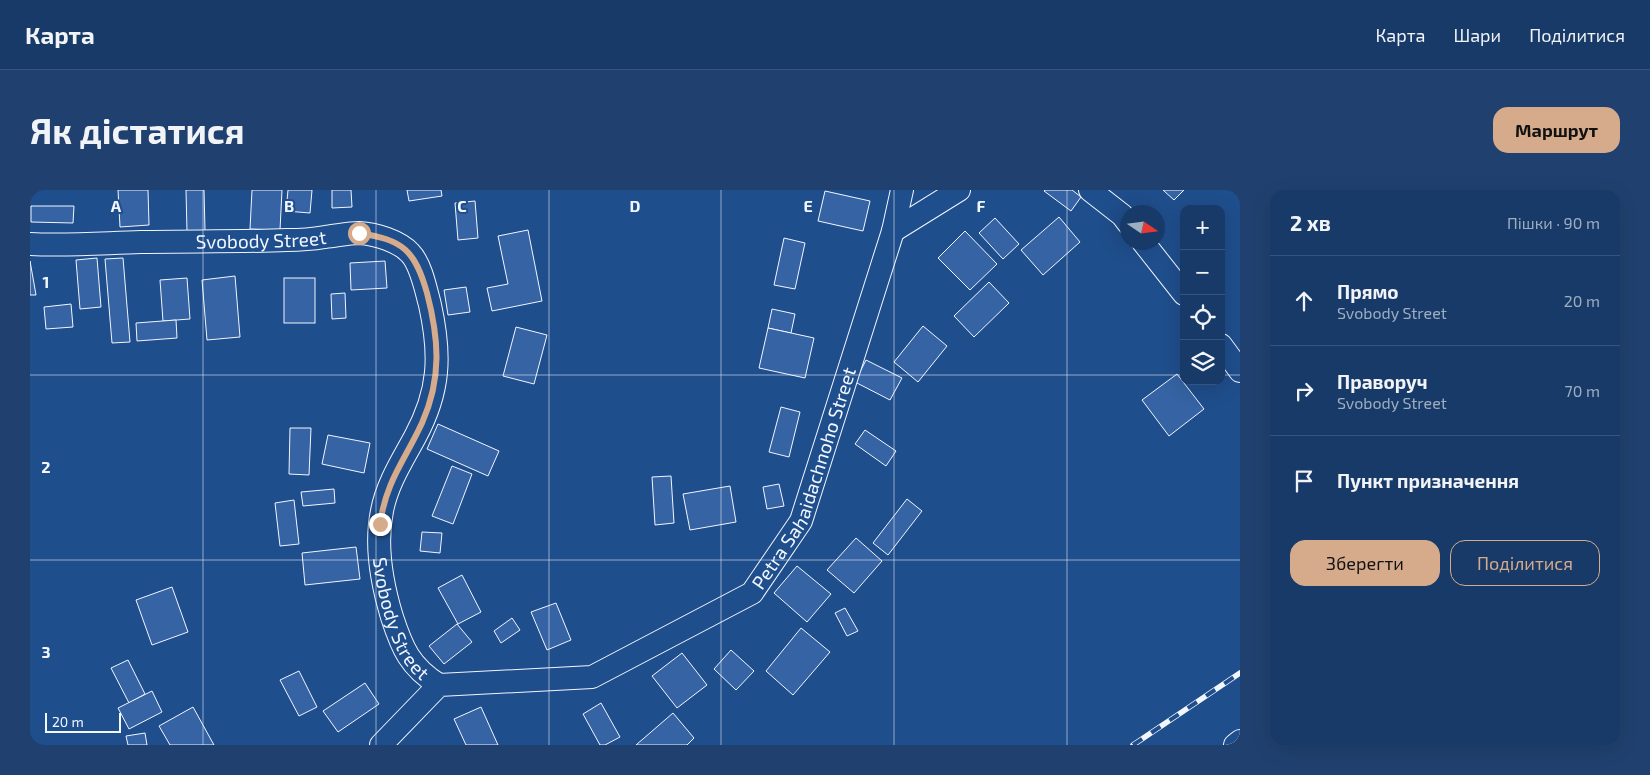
<!DOCTYPE html>
<html lang="uk">
<head>
<meta charset="utf-8">
<style>
	:root { --surface:#173a69; --page:#20416f; --text:#f1f3f6; --muted:#9eadc0; --line:#36547d; --accent:#d6ab8b }
	body { margin:0; font-family:"Exo 2",sans-serif; background:var(--page); color:var(--text) }
	.controls { position:absolute; right:15px; top:15px; display:grid; overflow:hidden; border-radius:10px; box-shadow:0 5px 20px #0002 }
	.controls button { width:45px; height:45px; display:grid; place-items:center; padding:0; border:0; border-bottom:1px solid var(--line); background:var(--surface); color:var(--text); font:25px sans-serif }
	.compass { position:absolute; left:1090px; top:15px; width:45px; height:45px; border-radius:50%; background:var(--surface); box-shadow:0 5px 20px #0002; rotate:103deg }
	.scale { position:absolute; left:15px; bottom:12px; width:76px; box-sizing:border-box; padding-left:5px; border:2px solid #f2f6ff; border-top:0; font-size:14px; line-height:18px; white-space:nowrap; color:#f2f6ff; -webkit-text-stroke:4px #1f4e8c; paint-order:stroke }
	.stop { position:absolute; width:15px; height:15px; margin:-11px; border:4px solid #d6ab8b; border-radius:50%; background:#fff }
	.stop.end { background:#d6ab8b; border-color:#fff; box-shadow:0 1px 5px #0008 }
	.list { margin:0; padding:0; list-style:none }
	h2 { display:flex; justify-content:space-between; align-items:center; height:65px; margin:0; padding:0 20px; font-size:21px }
	h2 small { font-size:16px; font-weight:400; color:var(--muted) }
	.list li { display:grid; grid-template-columns:32px 1fr auto; gap:15px; align-items:center; box-sizing:border-box; height:90px; padding:0 20px; border-top:1px solid var(--line) }
	.list b { display:block; font-size:19px; white-space:nowrap }
	.list p { margin:0; font-size:16px; white-space:nowrap; color:var(--muted) }
	.list em { font-size:16px; font-style:normal; color:var(--muted) }
	.actions { display:flex; gap:10px; padding:15px 20px }
	.actions a { flex:1; padding:11px 0; border:1px solid var(--accent); border-radius:15px; text-align:center; font-size:18px; color:var(--accent) }
	.actions .main { background:var(--accent); color:#111 }
	.icon { flex:none; width:28px; height:28px; fill:none; stroke:currentColor; stroke-width:2; stroke-linecap:round; stroke-linejoin:round }
	.map { position:relative; flex:none; width:1210px; height:555px; overflow:hidden; border-radius:15px }
	header { display:flex; align-items:center; gap:30px; box-sizing:border-box; height:70px; padding:0 25px; background:var(--surface); border-bottom:1px solid var(--line) }
	header strong { font-size:24px }
	nav { display:flex; gap:28px; margin-inline-start:auto; font-size:18px }
	.intro { display:flex; align-items:center; justify-content:space-between; box-sizing:border-box; height:120px; padding:0 30px }
	h1 { margin:0; font-size:35px }
	.button { padding:12px 22px; border-radius:15px; background:var(--accent); color:#111; font-size:18px; font-weight:700 }
	main { display:flex; gap:30px; padding:0 30px }
	aside { flex:1; background:var(--surface); border-radius:15px; box-shadow:0 5px 20px #0002 }
	.map>svg:first-child { display:block }
	.building { fill:#3563a3; stroke:#f2f6ff }
	.lines { fill:none; stroke-linecap:round; stroke-linejoin:round }
	.minor-casing { stroke:#f2f6ff; stroke-width:24 }
	.minor { stroke:#1f4e8c; stroke-width:22 }
	.rail-casing { stroke:#f2f6ff; stroke-width:5.5 }
	.rail { stroke:#1f4e8c; stroke-width:4; stroke-dasharray:11; stroke-linecap:butt }
	.route { stroke:#d6ab8b; stroke-width:6 }
	.grid { fill:none; stroke:#f2f6ff; stroke-width:1; stroke-opacity:0.55 }
	.labels { text-anchor:middle; stroke-width:4; stroke-linejoin:round; paint-order:stroke }
	.street-label { font-size:19px; fill:#f2f6ff; stroke:#1f4e8c }
	.grid-label { font-size:16px; text-anchor:middle; font-weight:bold; fill:#f2f6ff; stroke:#1f4e8c; stroke-width:4; stroke-linejoin:round; paint-order:stroke }
</style>
</head>
<body>
<header>
<strong>Карта</strong>
<nav><a>Карта</a><a>Шари</a><a>Поділитися</a></nav>
</header>
<div class="intro"><h1>Як дістатися</h1><a class="button">Маршрут</a></div>
<main>
<div class="map">
<svg width="1210" height="555" viewBox="0 0 1210 555">
	<rect width="100%" height="100%" fill="#1f4e8c"/>
	<g class="building">
		<path d="M88,0H118L119,35L90,37Z"/>
		<path d="M156,0H174L175,41L157,42Z"/>
		<path d="M222,0H252L250,40L220,39Z"/>
		<path d="M258,0H282L280,23L256,21Z"/>
		<path d="M302,0H321L322,17L302,18Z"/>
		<path d="M377,0H411L412,6L379,11Z"/>
		<path d="M1015,0H1042L1051,7L1041,21L1014,1Z"/>
		<path d="M1133,0H1154L1144,10Z"/>
		<path d="M795,1L840,11L833,41L788,31Z"/>
		<path d="M445,11L448,48L428,50L425,13Z"/>
		<path d="M1,16H44L43,33L1,32Z"/>
		<path d="M1029,27L1050,52L1013,85L991,60Z"/>
		<path d="M965,28L989,54L973,69L949,43Z"/>
		<path d="M498,40L512,111L462,121L457,98L478,94L468,46Z"/>
		<path d="M935,41L967,74L940,100L908,68Z"/>
		<path d="M754,48L775,53L765,99L744,95Z"/>
		<path d="M67,68L71,117L50,119L46,70Z"/>
		<path d="M93,68L100,152L82,153L75,69Z"/>
		<path d="M0,71L6,105H0Z"/>
		<path d="M355,71L357,98L321,100L320,73Z"/>
		<path d="M205,86L210,147L177,150L172,90Z"/>
		<path d="M157,88L160,129L133,131L130,90Z"/>
		<rect x="254" y="88" width="31" height="45"/>
		<path d="M959,92L979,113L944,147L924,126Z"/>
		<path d="M436,97L440,122L418,125L414,100Z"/>
		<path d="M315,103L316,128L302,129L301,104Z"/>
		<path d="M41,114L43,137L16,139L14,117Z"/>
		<path d="M742,119L765,124L761,143L738,138Z"/>
		<path d="M146,130L147,148L107,151L106,133Z"/>
		<path d="M893,136L917,156L888,192L864,172Z"/>
		<path d="M486,137L517,145L504,194L473,186Z"/>
		<path d="M738,138L784,148L775,188L729,178Z"/>
		<path d="M836,170L872,188L860,210L825,192Z"/>
		<path d="M1147,184L1174,219L1139,246L1112,210Z"/>
		<path d="M751,217L770,222L759,267L739,262Z"/>
		<path d="M408,234L469,261L458,286L397,259Z"/>
		<path d="M260,238H281L279,285L259,284Z"/>
		<path d="M835,240L866,261L856,276L825,254Z"/>
		<path d="M298,245L340,253L334,283L292,274Z"/>
		<path d="M422,276L442,284L423,334L402,326Z"/>
		<path d="M641,286L644,333L625,335L622,287Z"/>
		<path d="M749,294L754,316L737,319L733,297Z"/>
		<path d="M700,296L706,332L660,340L653,304Z"/>
		<path d="M304,299L305,313L273,316L271,302Z"/>
		<path d="M877,309L892,321L858,365L843,353Z"/>
		<path d="M264,310L269,354L250,356L245,313Z"/>
		<path d="M392,342L412,343L410,363L390,361Z"/>
		<path d="M826,348L852,371L824,403L797,380Z"/>
		<path d="M326,357L330,389L275,395L272,363Z"/>
		<path d="M767,376L801,404L777,432L744,403Z"/>
		<path d="M432,385L451,422L428,434L408,398Z"/>
		<path d="M142,397L158,442L122,455L106,410Z"/>
		<path d="M526,413L541,450L517,460L501,422Z"/>
		<path d="M815,418L828,441L817,446L805,423Z"/>
		<path d="M482,428L490,440L471,453L464,441Z"/>
		<path d="M427,434L442,452L414,474L399,456Z"/>
		<path d="M771,438L800,462L763,505L736,481Z"/>
		<path d="M701,460L724,481L706,500L684,479Z"/>
		<path d="M652,463L677,495L647,518L622,486Z"/>
		<path d="M98,470L115,504L99,513L81,478Z"/>
		<path d="M269,481L287,517L269,526L250,490Z"/>
		<path d="M335,493L349,514L308,542L293,521Z"/>
		<path d="M122,501L132,522L99,539L88,518Z"/>
		<path d="M571,513L590,547L575,555H570L553,524Z"/>
		<path d="M163,517L184,555H140L129,536Z"/>
		<path d="M451,517L468,555H436L424,529Z"/>
		<path d="M643,523L664,548L657,555H606Z"/>
		<path d="M115,543L117,555H98L96,546Z"/>
	</g>
	<g class="lines">
		<defs>
			<g id="minor">
				<path d="M1060,0L1092,25L1098,33"/>
				<path d="M863,41L929,0"/>
				<path d="M1113,52L1154,104"/>
				<path id="s1" d="M0,54C37,56 74,53 111,52C160,51 208,52 257,50C270,50 283,49 295,47C306,46 318,43 329,43C346,44 369,51 380,63C391,74 396,100 400,115C411,165 410,201 385,247C372,271 357,294 352,321C345,355 352,394 362,427C372,458 380,477 409,495"/>
				<path d="M1191,155L1210,181"/>
				<path id="s2" d="M351,555L409,495L562,487L722,403L771,331L863,41L872,0"/>
				<path d="M1205,555L1210,551"/>
			</g>
		</defs>
		<use href="#minor" class="minor-casing"/>
		<use href="#minor" class="minor"/>
		<defs>
			<path id="rail" d="M1103,555L1210,483"/>
		</defs>
		<use href="#rail" class="rail-casing"/>
		<use href="#rail" class="rail"/>
	</g>
	<g class="lines">
		<path class="route" d="M329,43C373,50 385,60 397,103C409,149 412,188 392,233C375,270 356,291 350,334"/>
	</g>
	<path class="grid" d="M173,0V555M346,0V555M519,0V555M691,0V555M864,0V555M1037,0V555M0,185H1154M1191,185H1210M0,370H1210"/>
	<g class="labels">
		<g class="street-label">
			<text dy="7" stroke="none"><textPath href="#s1" startOffset="231">Svobody Street</textPath></text>
			<text dy="7" stroke="none"><textPath href="#s2" startOffset="545">Petra Sahaidachnoho Street</textPath></text>
			<text dy="7" stroke="none"><textPath href="#s1" startOffset="771">Svobody Street</textPath></text>
		</g>
	</g>
	<g class="grid-label">
		<text x="86" y="22">A</text>
		<text x="259" y="22">B</text>
		<text x="432" y="22">C</text>
		<text x="605" y="22">D</text>
		<text x="778" y="22">E</text>
		<text x="951" y="22">F</text>
		<text x="16" y="98">1</text>
		<text x="16" y="283">2</text>
		<text x="16" y="468">3</text>
	</g>
</svg>
<div class="controls">
<button>+</button>
<button>−</button>
<button><svg class="icon" aria-label="locate" viewBox="0 0 24 24"><circle cx="12" cy="12" r="6"/><path d="M12 2v4M12 18v4M2 12h4M18 12h4"/></svg></button>
<button><svg class="icon" aria-label="layers" viewBox="0 0 24 24"><path d="M12 4l9 5-9 5-9-5zM3 14l9 5 9-5"/></svg></button>
</div>
<svg class="compass" viewBox="-18 -18 36 36"><path d="M0-13l5 13h-10z" fill="#e53935"/><path d="M0 13l5-13h-10z" fill="#9eadc0"/></svg>
<div class="scale">20 m</div>
<div class="stop" style="left:329px;top:43px"></div>
<div class="stop end" style="left:350px;top:334px"></div>
</div>
<aside>
<h2>2 хв<small>Пішки · 90 m</small></h2>
<ul class="list">
<li><svg class="icon" aria-label="ahead" viewBox="0 0 24 24"><path d="M12 20V5M6 11l6-6 6 6"/></svg><div><b>Прямо</b><p>Svobody Street</p></div><em>20 m</em></li>
<li><svg class="icon" aria-label="right" viewBox="0 0 24 24"><path d="M7 20v-9h11M14 6l5 5-5 5"/></svg><div><b>Праворуч</b><p>Svobody Street</p></div><em>70 m</em></li>
<li><svg class="icon" aria-label="arrive" viewBox="0 0 24 24"><path d="M6 21V4h12l-3 4 3 4H6"/></svg><div><b>Пункт призначення</b></div></li>
</ul>
<div class="actions"><a class="main">Зберегти</a><a>Поділитися</a></div>
</aside>
</main>
</body>
</html>
